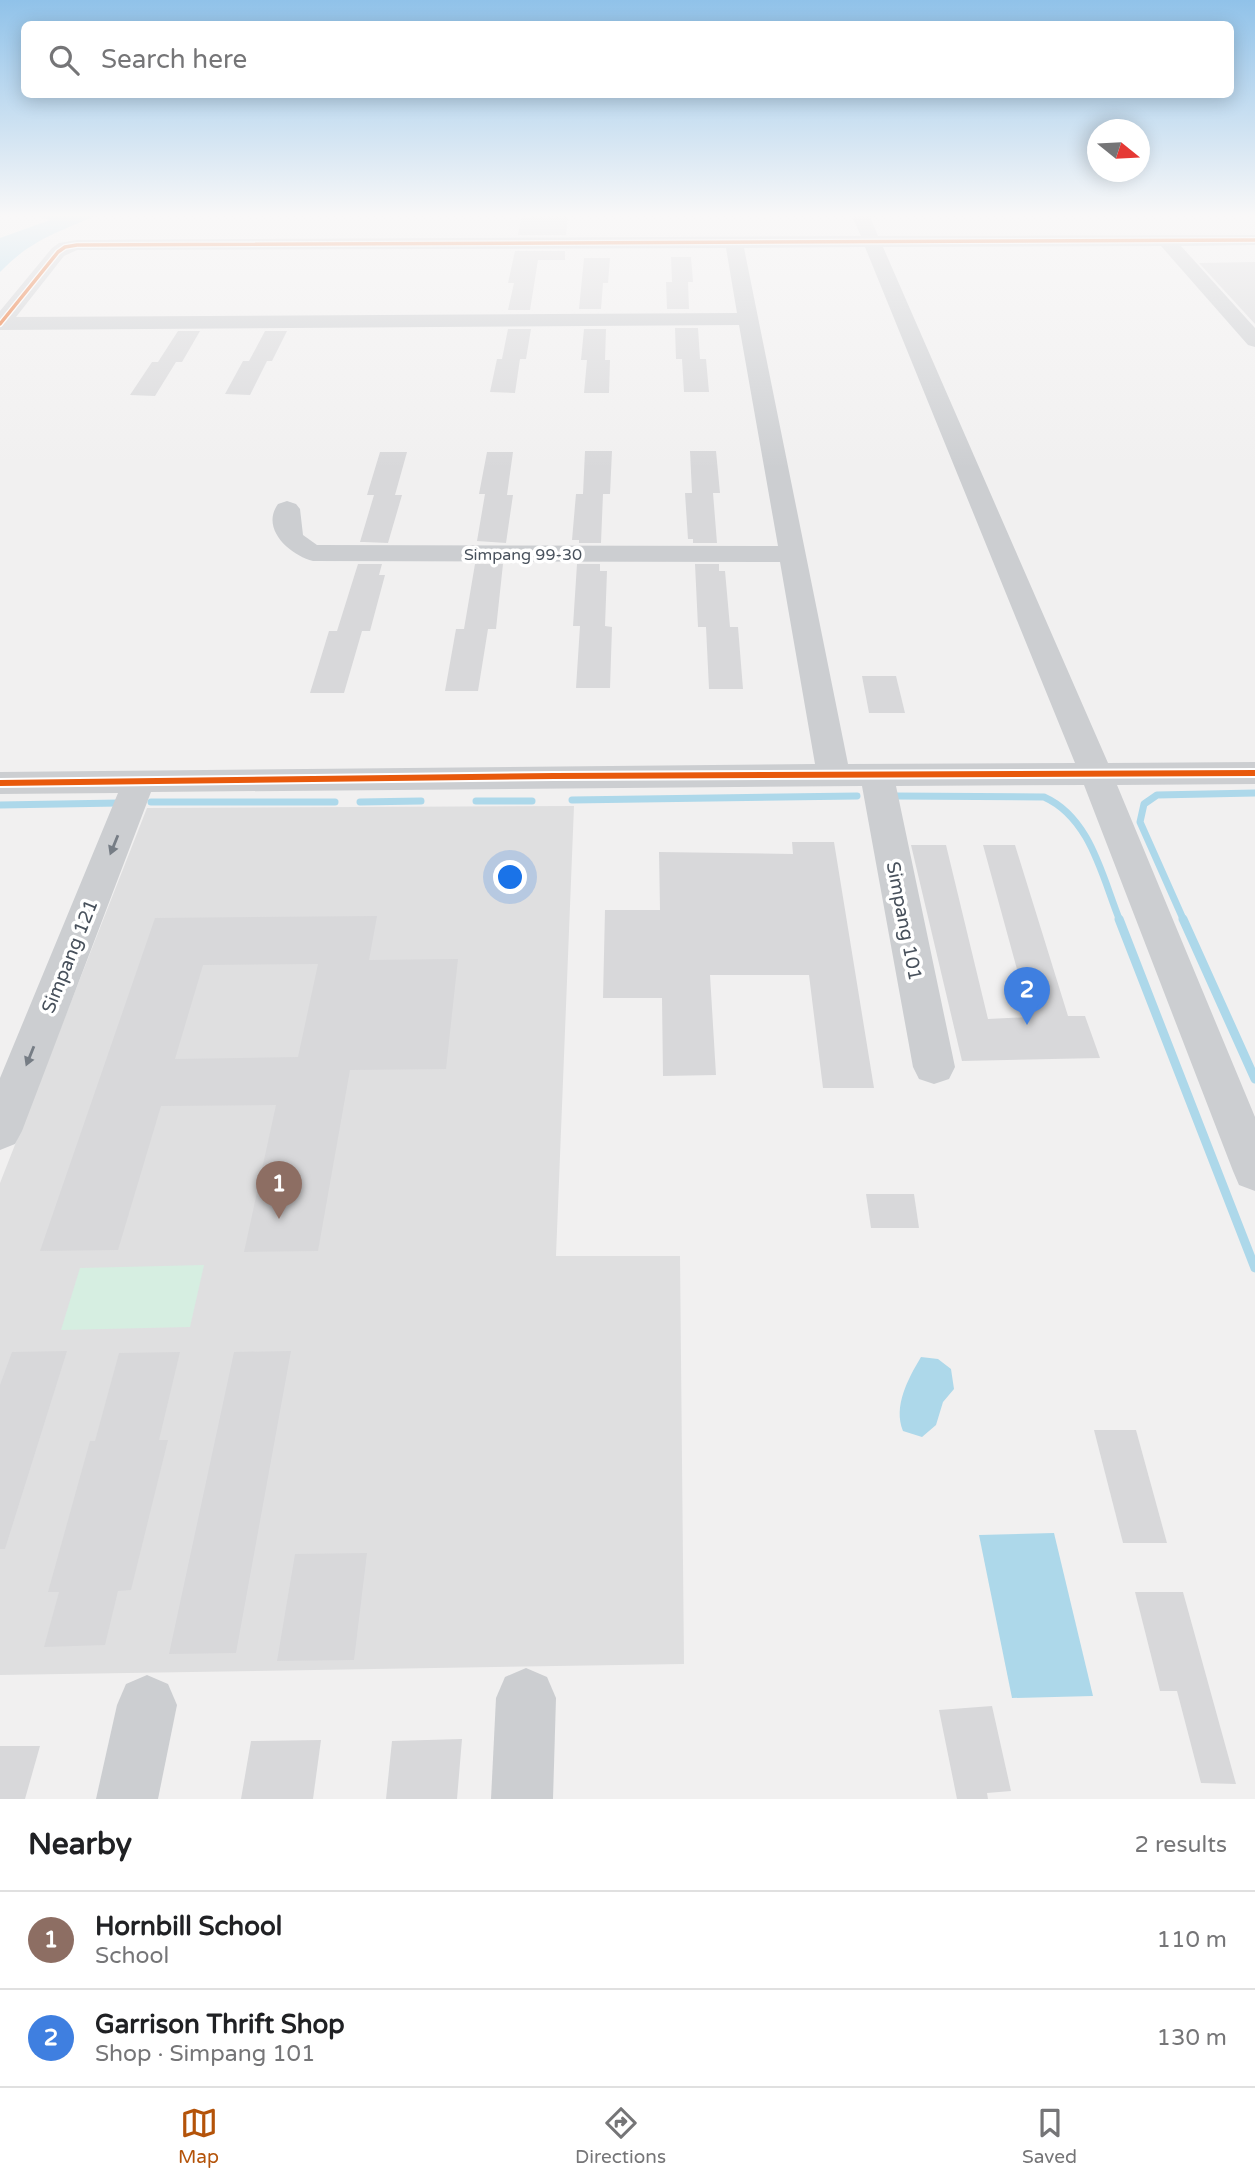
<!DOCTYPE html>
<html lang="en">
<head>
<meta charset="utf-8">
<style>
	:root { --surface:#fff; --page:#f2f2f2; --text:#202124; --muted:#757577; --line:#e0e0e0; --accent:#b45309 }
	body { margin:0; font-family:"Varela Round",sans-serif; background:var(--page); color:var(--text) }
	.compass { position:absolute; left:1087px; top:119px; width:63px; height:63px; border-radius:50%; background:var(--surface); box-shadow:0 4px 18px #0003; rotate:108deg }
	.you { position:absolute; left:511px; top:878px; width:24px; height:24px; margin:-18px; border:5px solid #fff; border-radius:50%; background:#1a73e8; box-shadow:0 0 0 10px #1a73e833 }
	.badge { display:grid; place-items:center; width:46px; height:46px; border-radius:50%; background:var(--accent); color:#fff; font-size:23px; font-weight:700 }
	.pin { position:absolute; translate:-50% -58px; filter:drop-shadow(0 2px 4px #0008) }
	.pin::after { content:''; position:absolute; top:37px; width:24px; height:21px; background:inherit; clip-path:polygon(0 0,100% 0,50% 100%) }
	.list { margin:0; padding:0; list-style:none }
	h2 { display:flex; justify-content:space-between; align-items:center; height:91px; margin:0; padding:0 28px; font-size:30px }
	h2 small { font-size:23px; font-weight:400; color:var(--muted) }
	.list li { display:grid; grid-template-columns:46px 1fr auto; gap:21px; align-items:center; box-sizing:border-box; height:98px; padding:0 28px; border-top:2px solid var(--line) }
	.list b { display:block; font-size:26px; white-space:nowrap }
	.list p { margin:0; font-size:23px; white-space:nowrap; color:var(--muted) }
	.list em { font-size:23px; font-style:normal; color:var(--muted) }
	.icon { flex:none; width:38px; height:38px; fill:none; stroke:currentColor; stroke-width:2; stroke-linecap:round; stroke-linejoin:round }
	.map { position:relative; flex:none; width:1255px; height:1799px; overflow:hidden }
	.search { position:absolute; background:var(--surface); box-shadow:0 4px 18px #0003; left:21px; right:21px; top:21px; height:77px; display:flex; align-items:center; gap:18px; box-sizing:border-box; padding:0 24px; border-radius:10px; color:var(--muted); font-size:26px }
	.sheet { height:287px; background:var(--surface) }
	nav { display:flex; justify-content:space-around; align-items:center; box-sizing:border-box; height:98px; border-top:2px solid var(--line); background:var(--surface); font-size:19px; color:var(--muted) }
	nav a { display:grid; justify-items:center; gap:4px }
	nav .on { color:var(--accent) }
	.map>svg:first-child { display:block }
	.education { fill:#dfdfe0 }
	.green { fill:#d6eee1 }
	.water { fill:#add8ea }
	.lines { fill:none; stroke-linecap:round; stroke-linejoin:round }
	.stream-far1 { stroke:#add8ea; stroke-width:7 }
	.stream { stroke:#add8ea; stroke-width:9 }
	.building { fill:#d8d8da; fill-rule:evenodd }
	.minor { fill:#ccced1; fill-rule:evenodd }
	.cycleway-far1-casing { stroke:#fff; stroke-width:6 }
	.cycleway-casing { stroke:#fff; stroke-width:10 }
	.cycleway-far1 { stroke:#e8590c; stroke-width:3.5 }
	.cycleway { stroke:#e8590c; stroke-width:6 }
	.oneway { fill:#767d85 }
	.labels { text-anchor:middle; stroke-width:7; stroke-linejoin:round; paint-order:stroke }
	.far-street-label { font-size:16px; fill:#48515c; stroke:#fff }
	.street-label { font-size:19px; fill:#48515c; stroke:#fff }
</style>
</head>
<body>
<div class="map">
<svg width="1255" height="1799" viewBox="0 0 1255 1799">
	<rect width="100%" height="100%" fill="#f1f0f0"/>
	<path class="education" d="M574,806L556,1256H680L684,1664L0,1675V1183L147,808Z"/>
	<path class="green" d="M204,1265L190,1327L61,1330L80,1268Z"/>
	<g class="water">
		<path d="M36,216H95C56,233 31,240 0,272V238L50,220Z"/>
		<path d="M921,1357L938,1359L951,1369L954,1389L943,1402L936,1425L922,1437L903,1431C893,1406 908,1379 921,1357Z"/>
		<path d="M1054,1533L1093,1696L1012,1698L979,1535Z"/>
	</g>
	<g class="lines">
		<g class="stream-far1">
			<path d="M895,796L1044,797C1091,818 1102,877 1120,921"/>
			<path d="M572,800L857,796"/>
			<path d="M476,801H532"/>
			<path d="M151,802H335"/>
			<path d="M360,802L421,801"/>
			<path d="M0,805L119,803"/>
			<path d="M1184,921L1140,822L1144,804L1157,795L1255,793"/>
		</g>
		<g class="stream">
			<path d="M1119,919L1255,1268"/>
			<path d="M1183,919L1255,1079"/>
		</g>
	</g>
	<g class="building">
		<path d="M538,216H568L566,235H518L521,219Z"/>
		<path d="M515,251H565V260H538L530,310H508L514,283H508Z"/>
		<path d="M671,257H691L693,282H688L689,309H667L666,282H672Z"/>
		<path d="M584,258H610L608,283H603L601,309H579Z"/>
		<path d="M1255,262V324L1199,263Z"/>
		<path d="M675,328H698L700,359H706L709,392H684L682,359H676Z"/>
		<path d="M508,329H531L526,359H520L515,393L490,392L497,359H502Z"/>
		<path d="M584,329H606L605,360H610L609,393H584L587,360H581Z"/>
		<path d="M178,331H200L182,362H176L155,396L130,395L152,362H158Z"/>
		<path d="M265,331H287L272,361H267L250,395L225,394L243,361H249Z"/>
		<path d="M585,451H612L610,494H603L601,543H579V540H572L576,494H583Z"/>
		<path d="M690,451H716L720,493H713L717,543H693V539H688L685,493H692Z"/>
		<path d="M380,452H407L395,495H402L388,543L364,542H360L374,495H367Z"/>
		<path d="M487,452H513L507,495H513L506,543L477,541L485,494H479Z"/>
		<path d="M358,564H382L379,575H385L370,631H362L344,693H310L329,631H337Z"/>
		<path d="M475,564H503L496,629H488L478,691H445L456,629H464Z"/>
		<path d="M577,564H600V571H607L605,626L612,627L610,688H576L580,626H573Z"/>
		<path d="M695,564H719V571H725L730,627H738L743,689H709L706,627H698Z"/>
		<path d="M862,676H896L905,713H869Z"/>
		<path d="M792,842H834L874,1088H823L809,975H710L716,1075L663,1076L662,998H603L605,910H660L659,852L793,854Z"/>
		<path d="M911,845H946L988,1019L1030,1017L983,845H1015L1068,1016H1085L1100,1058L962,1061Z"/>
		<path d="M377,916L369,960L458,959L446,1069L350,1070L318,1251L244,1252L276,1105L161,1106L118,1250L40,1251L155,918ZM318,964L298,1057L175,1059L203,965Z"/>
		<path d="M866,1194H914L919,1228H871Z"/>
		<path d="M67,1351L5,1549H0V1385L12,1352Z"/>
		<path d="M291,1351L236,1653L169,1654L234,1352Z"/>
		<path d="M180,1352L159,1440H168L131,1590L118,1591L105,1645L44,1647L59,1592H48L90,1441H95L119,1353Z"/>
		<path d="M1094,1430H1136L1167,1543H1123Z"/>
		<path d="M367,1553L354,1660L277,1661L295,1554Z"/>
		<path d="M1135,1592H1183L1236,1784L1201,1783L1177,1691H1160Z"/>
		<path d="M992,1706L1011,1791L987,1793L988,1799H957L939,1710Z"/>
		<path d="M462,1739L457,1799H386L392,1741Z"/>
		<path d="M321,1740L313,1799H241L251,1741Z"/>
		<path d="M0,1746H40L25,1799H0Z"/>
	</g>
	<g class="lines">
		<g class="minor">
			<path d="M852,216H870L878,236L1255,235V245L1181,246L1255,328V347L1248,345L1161,246L883,247L1108,763L1255,762V784L1117,785L1255,1117V1191L1239,1185L1233,1171L1084,785L896,786L955,1067L949,1079L934,1084L919,1079L913,1067L862,786L151,792L22,1131L15,1144L0,1150V1078L118,793L0,794V772L815,764L780,562L313,561C290,555 260,529 278,504L287,501L296,504L300,509L303,535L317,545L778,546L739,325L0,330V311L52,248L59,243L77,240L861,236ZM865,247L1075,763L848,764L744,248ZM726,248L737,313L16,317L64,256L77,250Z"/>
			<path d="M526,1668L547,1677L556,1698L553,1799H491L496,1698L505,1677Z"/>
			<path d="M147,1675L168,1684L177,1705L158,1799H96L117,1705L126,1684Z"/>
		</g>
		<defs>
			<path id="cycleway-far1" d="M0,324L58,252L65,247L77,245L1255,240"/>
			<path id="cycleway" d="M0,783L554,776L1255,773"/>
		</defs>
		<use href="#cycleway-far1" class="cycleway-far1-casing"/>
		<use href="#cycleway" class="cycleway-casing"/>
		<use href="#cycleway-far1" class="cycleway-far1"/>
		<use href="#cycleway" class="cycleway"/>
	</g>
	<defs><path id="oneway-solid" d="M-6-.8H1V-3.2L6.5 0L1 3.2V.8H-6Z" transform="scale(1.75)"/></defs>
	<g class="oneway">
		<use href="#oneway-solid" transform="translate(114 845) rotate(112)"/>
		<use href="#oneway-solid" transform="translate(30 1056) rotate(112)"/>
	</g>
	<linearGradient id="sky" x2="0" y2="1"><stop stop-color="#90c2e9"/><stop offset="0.46" stop-color="#f9f8f8"/><stop offset="1" stop-color="#f9f8f8" stop-opacity="0"/></linearGradient>
	<rect width="1255" height="468" fill="url(#sky)"/>
	<g class="labels">
		<g class="far-street-label">
			<text x="523" y="560">Simpang 99-30</text>
		</g>
		<g class="street-label">
			<text transform="translate(905 921) rotate(79)" y="7">Simpang 101</text>
			<text transform="translate(69 956) rotate(-68)" y="7">Simpang 121</text>
		</g>
	</g>
</svg>
<svg class="compass" viewBox="-18 -18 36 36"><path d="M0-13l5 13h-10z" fill="#e53935"/><path d="M0 13l5-13h-10z" fill="#757577"/></svg>
<div class="you"></div>
<div class="pin badge" style="left:279px;top:1219px;background:#8d6e63">1</div>
<div class="pin badge" style="left:1027px;top:1025px;background:#3f7fe0">2</div>
<div class="search"><svg class="icon" aria-label="search" viewBox="0 0 24 24"><circle cx="10" cy="10" r="6"/><path d="M15 15l6 6"/></svg>Search here</div>
</div>
<section class="sheet">
<h2>Nearby<small>2 results</small></h2>
<ul class="list">
<li><span class="badge" style="background:#8d6e63">1</span><div><b>Hornbill School</b><p>School</p></div><em>110 m</em></li>
<li><span class="badge" style="background:#3f7fe0">2</span><div><b>Garrison Thrift Shop</b><p>Shop · Simpang 101</p></div><em>130 m</em></li>
</ul>
</section>
<nav>
<a class="on"><svg class="icon" aria-label="map" viewBox="0 0 24 24"><path d="M3 6l6-2 6 2 6-2v14l-6 2-6-2-6 2zM9 4v14M15 6v14"/></svg>Map</a>
<a><svg class="icon" aria-label="directions" viewBox="0 0 24 24"><path d="M12 3l9 9-9 9-9-9zM9 14v-3h6M13 9l2 2-2 2"/></svg>Directions</a>
<a><svg class="icon" aria-label="saved" viewBox="0 0 24 24"><path d="M7 4h10v16l-5-4-5 4z"/></svg>Saved</a>
</nav>
</body>
</html>
